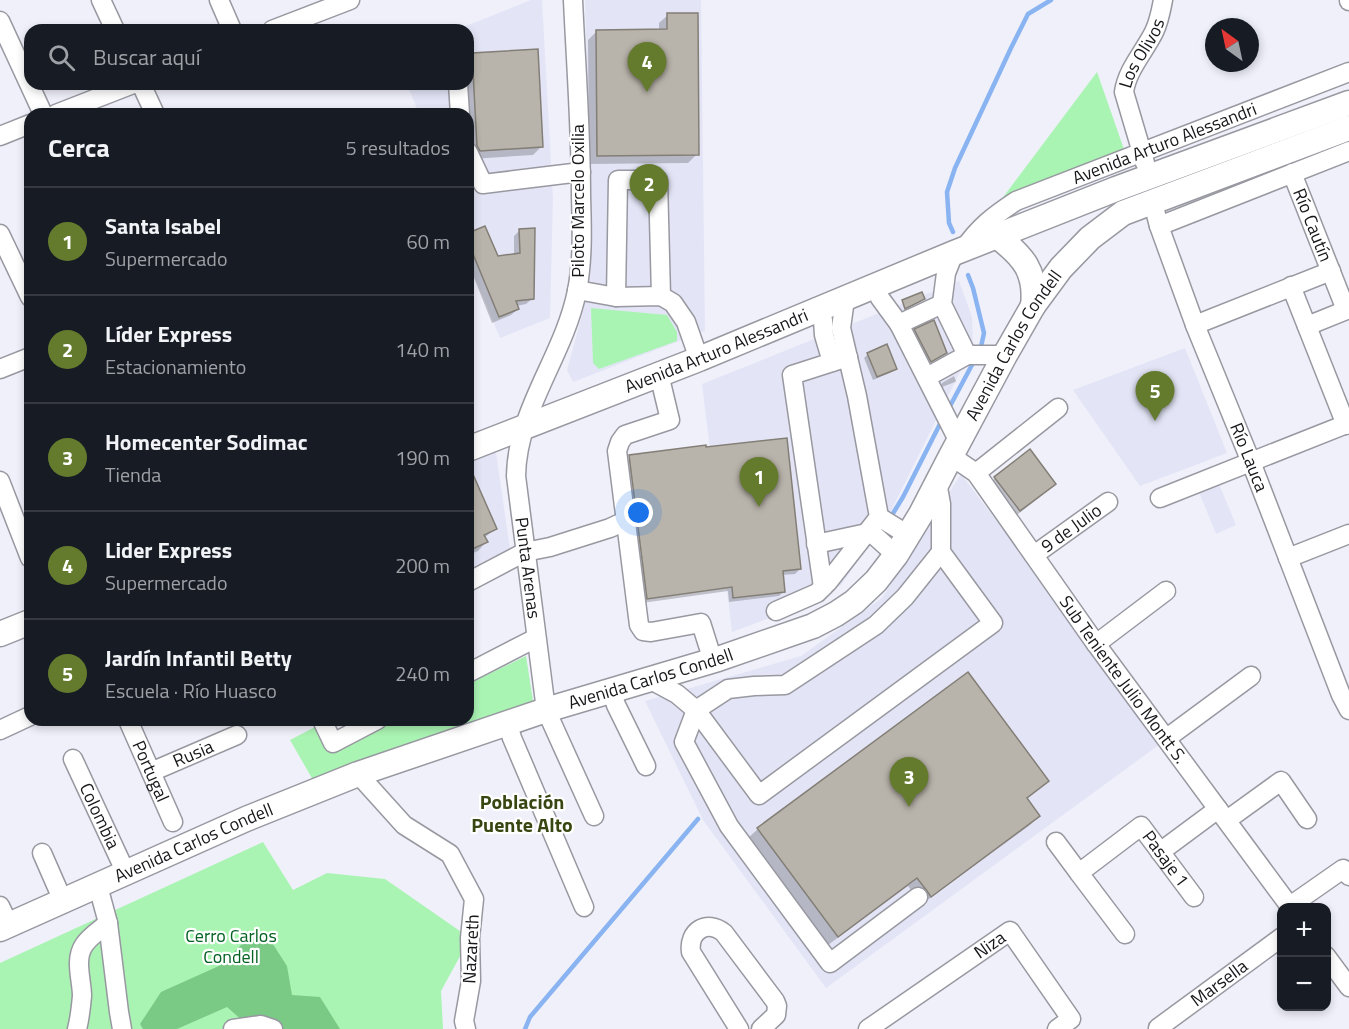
<!DOCTYPE html>
<html lang="es">
<head>
<meta charset="utf-8">
<style>
	:root { --surface:#171b24; --page:#242831; --text:#f1f3f6; --muted:#9ea1a6; --line:#363941; --accent:#647b2e }
	body { margin:0; font-family:"Titillium Web",sans-serif; background:var(--page); color:var(--text) }
	.controls { position:absolute; right:18px; bottom:18px; display:grid; overflow:hidden; border-radius:12px; box-shadow:0 3px 9px #0003 }
	.controls button { width:54px; height:54px; display:grid; place-items:center; padding:0; border:0; border-bottom:2px solid var(--line); background:var(--surface); color:var(--text); font:30px sans-serif }
	.compass { position:absolute; left:1205px; top:18px; width:54px; height:54px; border-radius:50%; background:var(--surface); box-shadow:0 3px 9px #0003; rotate:327deg }
	.you { position:absolute; left:639px; top:513px; width:21px; height:21px; margin:-15px; border:4px solid #fff; border-radius:50%; background:#1a73e8; box-shadow:0 0 0 9px #1a73e833 }
	.badge { display:grid; place-items:center; width:39px; height:39px; border-radius:50%; background:var(--accent); color:#fff; font-size:20px; font-weight:700 }
	.pin { position:absolute; translate:-50% -50px; filter:drop-shadow(0 2px 3px #0008) }
	.pin::after { content:''; position:absolute; top:32px; width:21px; height:18px; background:inherit; clip-path:polygon(0 0,100% 0,50% 100%) }
	.list { margin:0; padding:0; list-style:none }
	h2 { display:flex; justify-content:space-between; align-items:center; height:78px; margin:0; padding:0 24px; font-size:26px }
	h2 small { font-size:20px; font-weight:400; color:var(--muted) }
	.list li { display:grid; grid-template-columns:39px 1fr auto; gap:18px; align-items:center; box-sizing:border-box; height:108px; padding:0 24px; border-top:2px solid var(--line) }
	.list b { display:block; font-size:22px; white-space:nowrap }
	.list p { margin:0; font-size:20px; white-space:nowrap; color:var(--muted) }
	.list em { font-size:20px; font-style:normal; color:var(--muted) }
	.icon { flex:none; width:33px; height:33px; fill:none; stroke:currentColor; stroke-width:2; stroke-linecap:round; stroke-linejoin:round }
	.map { position:relative; flex:none; width:1349px; height:1029px; overflow:hidden }
	.search { position:absolute; background:var(--surface); box-shadow:0 3px 9px #0003; left:24px; top:24px; width:450px; height:66px; display:flex; align-items:center; gap:15px; box-sizing:border-box; padding:0 21px; border-radius:18px; color:var(--muted); font-size:22px }
	.panel { position:absolute; background:var(--surface); box-shadow:0 3px 9px #0003; left:24px; top:108px; width:450px; height:618px; border-radius:18px }
	.map>svg:first-child { display:block }
	.built { fill:#e3e5f6 }
	.green { fill:#aaf4b3 }
	.forest { fill:#7ac985 }
	.shadow { fill:#0003 }
	.lines { fill:none; stroke-linecap:round; stroke-linejoin:round }
	.stream { stroke:#89b4f1; stroke-width:4.5 }
	.building { fill:#b9b4ab; stroke:#837e76; stroke-width:1.5 }
	.minor-casing { stroke:#9898a1; stroke-width:21 }
	.major-casing { stroke:#9898a1; stroke-width:27 }
	.minor { stroke:#fff; stroke-width:18 }
	.major { stroke:#fff; stroke-width:24 }
	.labels { text-anchor:middle; stroke-width:4.5; stroke-linejoin:round; paint-order:stroke }
	.street-label { font-size:18px; fill:#17171a; stroke:#fff }
	.park-label { font-size:18px; fill:#036122; stroke:#fff }
	.neighbourhood-label { font-size:20px; font-weight:bold; fill:#384711; stroke:#fff }
</style>
</head>
<body>
<div class="map">
<svg width="1349" height="1029" viewBox="0 0 1349 1029">
	<rect width="100%" height="100%" fill="#eff0fa"/>
	<g class="built">
		<path d="M531,0H542L553,199L550,318L500,338L468,261V114H419L407,84H468V30H456Z"/>
		<path d="M585,0H701L705,331L573,382L567,370L584,308L590,167Z"/>
		<path d="M959,281L972,317L973,346L886,521L841,585L815,601L732,632L702,384Z"/>
		<path d="M1185,348L1227,453L1140,486L1073,390Z"/>
		<path d="M496,452L511,556L468,579V464Z"/>
		<path d="M961,474L1163,742L826,988L703,820L645,701L801,656L882,598Z"/>
		<path d="M1219,484L1236,525L1216,534L1199,492Z"/>
	</g>
	<g class="green">
		<path d="M1097,72L1125,152L1001,200Z"/>
		<path d="M591,308L667,315L677,332V341L599,369L593,363Z"/>
		<path d="M526,656L534,707L313,780L290,740L317,726L330,751L394,720H468V684Z"/>
		<path d="M263,842L293,890L327,873L385,879L470,938L441,991L443,1029H0V963Z"/>
	</g>
	<path class="forest" d="M269,938L287,966L292,995L320,997L340,1029H252L227,1007L177,1029H143L140,1024L161,992L221,965L242,944Z"/>
	<g class="shadow">
		<path d="M668,15L697,154L688,163L589,164L588,40L597,31H659V23Z"/>
		<path d="M473,55L542,146L533,155L471,159L470,155L466,84H468V60Z"/>
		<path d="M520,230L533,298L526,304L516,306L518,309L511,315L492,323L468,263V235L497,258L514,255V236Z"/>
		<path d="M915,331L943,354L929,362L914,332Z"/>
		<path d="M868,354L896,368L892,372L873,380L864,358Z"/>
		<path d="M954,376L956,381L955,382L942,387L941,385L942,383Z"/>
		<path d="M1029,451L1054,484L1041,496L1007,523L982,491L995,478Z"/>
		<path d="M630,457L800,569L795,574L782,575L784,591L779,596L729,602L728,591L642,603L625,462Z"/>
		<path d="M468,466L495,529L484,538L486,542L478,551L468,555Z"/>
		<path d="M1047,781L1026,799L1038,816L1030,825L922,904L908,886L828,945L749,837L758,829Z"/>
	</g>
	<g class="lines">
		<g class="stream">
			<path d="M953,232L949,223L947,192L955,168L1011,48L1028,14L1051,0"/>
			<path d="M968,275L973,288L984,333L981,347"/>
			<path d="M950,406L973,363"/>
			<path d="M892,515L903,497L941,422"/>
			<path d="M525,1029L530,1017L698,819"/>
		</g>
	</g>
	<g class="building">
		<path d="M667,13H698L699,155L597,156L596,30L667,29Z"/>
		<path d="M538,49L543,147L480,151L477,146L472,53Z"/>
		<path d="M485,226L498,256L520,253L519,229L535,228L534,299L516,301L519,309L499,317L468,242V233Z"/>
		<path d="M922,292L925,299L905,309L902,300Z"/>
		<path d="M934,320L947,353L931,362L914,329Z"/>
		<path d="M887,344L897,369L877,377L867,353Z"/>
		<path d="M787,438L801,569L783,571L785,592L733,598L732,587L647,599L629,455L706,445V447Z"/>
		<path d="M1030,449L1056,484L1020,511L994,477Z"/>
		<path d="M468,463L497,529L484,535L488,542L468,551Z"/>
		<path d="M968,672L1049,781L1027,798L1040,816L931,897L927,891L917,878L838,937L757,828Z"/>
	</g>
	<g class="lines">
		<defs>
			<g id="minor">
				<path d="M101,0L115,30"/>
				<path d="M219,0L232,30"/>
				<path id="s1" d="M573,0C576,65 581,131 581,196C582,228 583,260 577,291C564,356 517,409 516,476L546,710L594,816"/>
				<path d="M1349,0V1"/>
				<path d="M0,21L43,114"/>
				<path d="M272,30L350,0"/>
				<path d="M141,84L155,114"/>
				<path d="M458,84L460,114"/>
				<path d="M56,114L133,84"/>
				<path d="M0,136L30,124"/>
				<path d="M468,152L483,184L581,172"/>
				<path id="s2" d="M1145,163L1124,92C1127,70 1144,52 1154,32C1159,22 1161,11 1163,0"/>
				<path id="s3" d="M1292,173L1346,310"/>
				<path id="s4" d="M1153,203L1159,226L1195,325L1251,462L1341,695L1349,710"/>
				<path d="M1159,226L1349,151"/>
				<path d="M0,234L30,297"/>
				<path id="s5" d="M963,250C979,227 992,217 1016,201L1349,72"/>
				<path d="M954,253L946,273L942,304L967,355"/>
				<path d="M1291,286L1346,425"/>
				<path d="M875,287L880,298L899,324L959,442"/>
				<path d="M577,290L616,297L661,296L673,303L686,322L699,359"/>
				<path d="M616,297L618,180H658L661,296"/>
				<path d="M819,310L823,320L824,335L832,362"/>
				<path d="M899,324L942,304"/>
				<path d="M1195,325L1331,271"/>
				<path d="M1307,326L1349,309"/>
				<path d="M0,369L30,357"/>
				<path d="M659,374L670,420L625,435L620,442L617,451L639,625L643,631L651,632L701,623L713,661"/>
				<path d="M927,377L967,355H1005"/>
				<path id="s6" d="M951,456L976,473L1096,644L1291,908"/>
				<path d="M976,473L1058,408"/>
				<path d="M0,481L30,558"/>
				<path d="M1160,498L1349,423"/>
				<path d="M879,517L908,535"/>
				<path d="M816,544L867,533L875,536L896,555"/>
				<path id="s7" d="M1034,555L1108,502"/>
				<path d="M1288,558L1349,534"/>
				<path d="M468,582L525,552L550,547L610,528L625,521"/>
				<path d="M823,587L792,375L848,357"/>
				<path d="M776,611L817,593L828,582L879,517L857,396L841,328L845,299"/>
				<path d="M1096,644L1166,591"/>
				<path d="M468,673L536,638"/>
				<path d="M649,679L677,694L696,710L759,795L993,623L941,552V504L937,482"/>
				<path d="M611,690L616,705L646,766"/>
				<path id="s8" d="M128,720L173,822"/>
				<path d="M322,720L333,743L377,720"/>
				<path d="M507,722L512,738L584,907"/>
				<path d="M0,730L30,716"/>
				<path d="M1167,738L1251,676"/>
				<path id="s9" d="M73,759L126,873"/>
				<path id="s10" d="M151,772L237,735"/>
				<path d="M358,774L404,825L450,854L474,899L470,938L471,981L464,1021L466,1029"/>
				<path d="M1227,820L1281,781L1307,819"/>
				<path d="M1056,842L1079,873"/>
				<path d="M1160,852L1218,809"/>
				<path d="M42,853L63,901"/>
				<path d="M918,897L830,963L729,826L684,742L696,710L728,689L754,686L785,685L876,625L905,597L941,552"/>
				<path d="M0,906L9,925"/>
				<path d="M1290,906L1343,869L1349,876"/>
				<path d="M108,923L119,1012L122,1029"/>
				<path id="s11" d="M1125,934L1079,873L1141,826L1194,897"/>
				<path d="M1326,956L1349,987"/>
				<path id="s12" d="M1158,1028L1282,937"/>
				<path d="M77,1029C80,1018 81,1007 82,996C82,980 74,960 84,945C90,936 100,930 108,923L98,886"/>
				<path d="M233,1029L261,1025L273,1029"/>
				<path d="M739,1029L691,952C688,931 707,919 724,933L775,1001L777,1006L776,1015L761,1029"/>
				<path id="s13" d="M868,1029L1010,931L1071,1019L1057,1029"/>
			</g>
			<g id="major">
				<path d="M998,237C1023,256 1037,272 1033,306"/>
				<path id="s14" d="M468,449L699,359L954,253L1116,189L1349,103"/>
				<path d="M0,634L30,622"/>
				<path id="s15" d="M0,929L246,819L358,774L546,710L718,659L813,626L836,614L854,602L876,581L896,555L921,514L951,456L1005,355L1033,306L1061,268L1090,238L1123,213L1349,128"/>
			</g>
		</defs>
		<use href="#minor" class="minor-casing"/>
		<use href="#major" class="major-casing"/>
		<use href="#minor" class="minor"/>
		<use href="#major" class="major"/>
	</g>
	<g class="labels">
		<g class="street-label">
			<text dy="6" stroke="none"><textPath href="#s2" startOffset="117">Los Olivos</textPath></text>
			<text dy="6" stroke="none"><textPath href="#s5" startOffset="232">Avenida Arturo Alessandri</textPath></text>
			<text transform="translate(578 201) rotate(-90)" y="6">Piloto Marcelo Oxilia</text>
			<text dy="6" stroke="none"><textPath href="#s3" startOffset="56">Río Cautín</textPath></text>
			<text dy="6" stroke="none"><textPath href="#s15" startOffset="1220">Avenida Carlos Condell</textPath></text>
			<text dy="6" stroke="none"><textPath href="#s14" startOffset="267">Avenida Arturo Alessandri</textPath></text>
			<text dy="6" stroke="none"><textPath href="#s4" startOffset="272">Río Lauca</textPath></text>
			<text dy="6" stroke="none"><textPath href="#s7" startOffset="46">9 de Julio</textPath></text>
			<text dy="6" stroke="none"><textPath href="#s1" startOffset="580">Punta Arenas</textPath></text>
			<text dy="6" stroke="none"><textPath href="#s15" startOffset="698">Avenida Carlos Condell</textPath></text>
			<text dy="6" stroke="none"><textPath href="#s6" startOffset="284">Sub Teniente Julio Montt S.</textPath></text>
			<text dy="6" stroke="none"><textPath href="#s10" startOffset="46">Rusia</textPath></text>
			<text dy="6" stroke="none"><textPath href="#s8" startOffset="56">Portugal</textPath></text>
			<text dy="6" stroke="none"><textPath href="#s9" startOffset="63">Colombia</textPath></text>
			<text dy="6" stroke="none"><textPath href="#s15" startOffset="212">Avenida Carlos Condell</textPath></text>
			<text dy="6" stroke="none"><textPath href="#s11" startOffset="195">Pasaje 1</textPath></text>
			<text dy="6" stroke="none"><textPath href="#s13" startOffset="148">Niza</textPath></text>
			<text transform="translate(471 949) rotate(-87)" y="6">Nazareth</text>
			<text dy="6" stroke="none"><textPath href="#s12" startOffset="76">Marsella</textPath></text>
		</g>
		<g class="park-label">
			<text x="231" y="942">Cerro Carlos<tspan x="231" dy="21">Condell</tspan></text>
		</g>
		<g class="neighbourhood-label">
			<text x="522" y="809">Población<tspan x="522" dy="23">Puente Alto</tspan></text>
		</g>
	</g>
</svg>
<div class="controls">
<button>+</button>
<button>−</button>
</div>
<svg class="compass" viewBox="-18 -18 36 36"><path d="M0-13l5 13h-10z" fill="#e53935"/><path d="M0 13l5-13h-10z" fill="#9ea1a6"/></svg>
<div class="you"></div>
<div class="pin badge" style="left:759px;top:507px">1</div>
<div class="pin badge" style="left:649px;top:214px">2</div>
<div class="pin badge" style="left:909px;top:807px">3</div>
<div class="pin badge" style="left:647px;top:92px">4</div>
<div class="pin badge" style="left:1155px;top:421px">5</div>
<div class="search"><svg class="icon" aria-label="search" viewBox="0 0 24 24"><circle cx="10" cy="10" r="6"/><path d="M15 15l6 6"/></svg>Buscar aquí</div>
<section class="panel">
<h2>Cerca<small>5 resultados</small></h2>
<ul class="list">
<li><span class="badge">1</span><div><b>Santa Isabel</b><p>Supermercado</p></div><em>60 m</em></li>
<li><span class="badge">2</span><div><b>Líder Express</b><p>Estacionamiento</p></div><em>140 m</em></li>
<li><span class="badge">3</span><div><b>Homecenter Sodimac</b><p>Tienda</p></div><em>190 m</em></li>
<li><span class="badge">4</span><div><b>Lider Express</b><p>Supermercado</p></div><em>200 m</em></li>
<li><span class="badge">5</span><div><b>Jardín Infantil Betty</b><p>Escuela · Río Huasco</p></div><em>240 m</em></li>
</ul>
</section>
</div>
</body>
</html>
